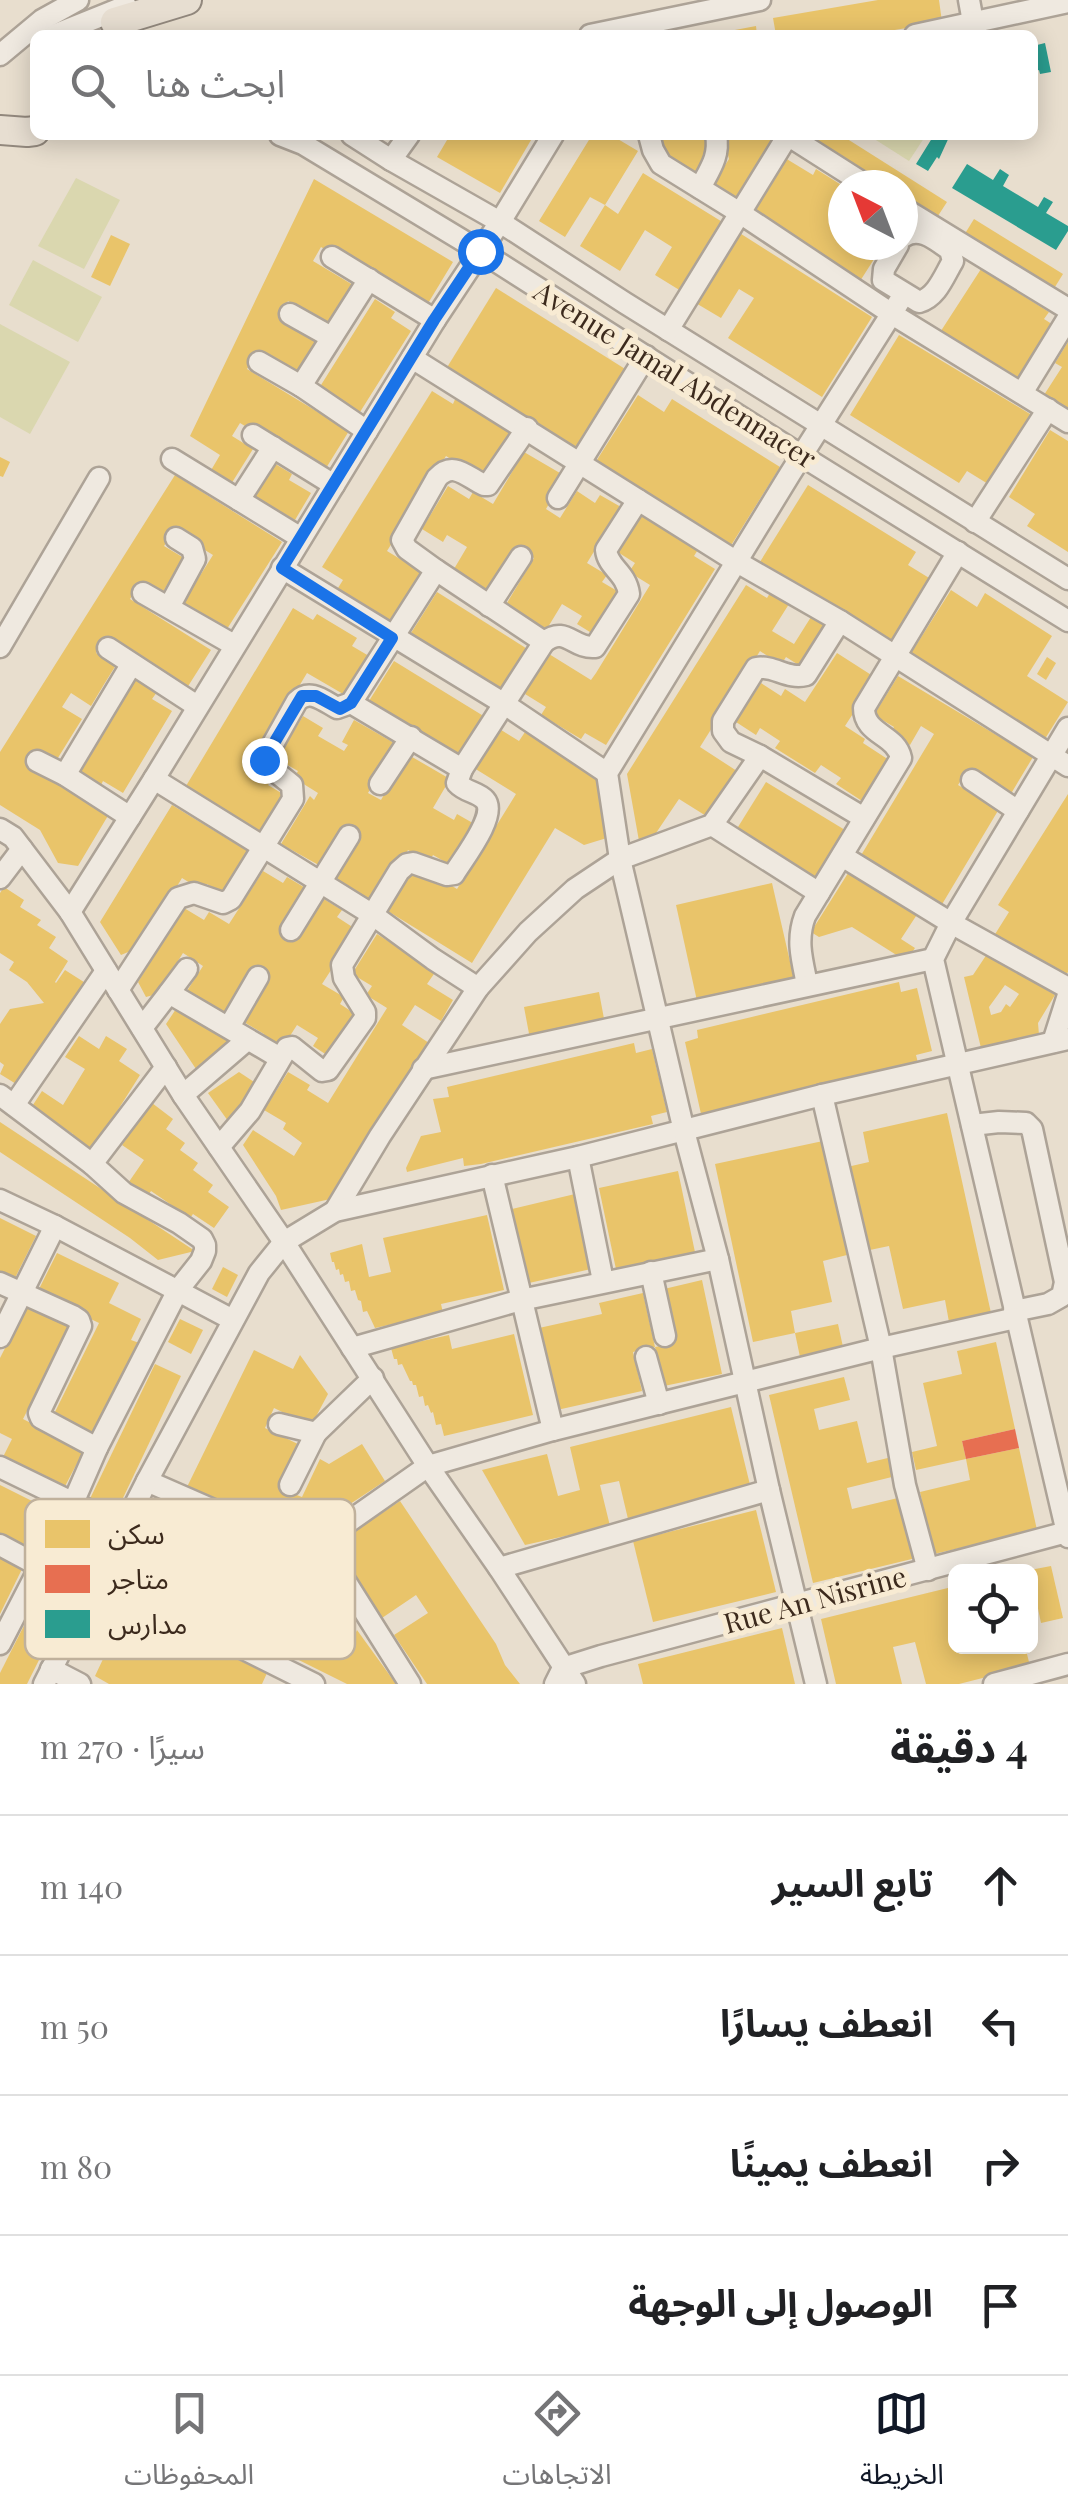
<!DOCTYPE html>
<html lang="ar">
<head>
<meta charset="utf-8">
<style>
	:root { --surface:#fff; --page:#f6f6f6; --text:#202124; --muted:#757577; --line:#e0e0e0; --accent:#111827 }
	body { margin:0; font-family:"Playfair Display","Noto Sans Arabic",serif; background:var(--page); color:var(--text); direction:rtl }
	.controls { position:absolute; right:30px; bottom:30px; display:grid; overflow:hidden; border-radius:15px; box-shadow:0 5px 25px #0003 }
	.controls button { width:90px; height:90px; display:grid; place-items:center; padding:0; border:0; border-bottom:2px solid var(--line); background:var(--surface); color:var(--text); font:50px sans-serif }
	.compass { position:absolute; left:828px; top:170px; width:90px; height:90px; border-radius:50%; background:var(--surface); box-shadow:0 5px 25px #0003; rotate:318deg }
	.stop { position:absolute; width:30px; height:30px; margin:-22px; border:8px solid #1a73e8; border-radius:50%; background:#fff }
	.stop.end { background:#1a73e8; border-color:#fff; box-shadow:0 2px 10px #0008 }
	.list { margin:0; padding:0; list-style:none }
	h2 { display:flex; justify-content:space-between; align-items:center; height:130px; margin:0; padding:0 40px; font-size:42px }
	h2 small { font-size:32px; font-weight:400; color:var(--muted) }
	.list li { display:grid; grid-template-columns:65px 1fr auto; gap:30px; align-items:center; box-sizing:border-box; height:140px; padding:0 40px; border-top:2px solid var(--line) }
	.list b { display:block; font-size:38px; white-space:nowrap }
	.list em { font-size:32px; font-style:normal; color:var(--muted) }
	.icon { flex:none; width:55px; height:55px; fill:none; stroke:currentColor; stroke-width:2; stroke-linecap:round; stroke-linejoin:round }
	.map { position:relative; flex:none; width:1068px; height:1684px; overflow:hidden; direction:ltr }
	.search { position:absolute; background:var(--surface); box-shadow:0 5px 25px #0003; left:30px; right:30px; top:30px; height:110px; display:flex; align-items:center; gap:25px; box-sizing:border-box; padding:0 35px; border-radius:15px; color:var(--muted); font-size:38px }
	.sheet { height:690px; background:var(--surface) }
	nav { display:flex; justify-content:space-around; align-items:center; box-sizing:border-box; height:140px; border-top:2px solid var(--line); background:var(--surface); font-size:28px; color:var(--muted) }
	nav a { display:grid; justify-items:center; gap:5px }
	nav .on { color:var(--accent) }
	.map>svg:first-child { display:block }
	.green { fill:#dad7af }
	.homes { fill:#e9c46a; fill-rule:evenodd }
	.shops { fill:#e76f51 }
	.schools { fill:#2a9d8f }
	.lines { fill:none; stroke-linecap:round; stroke-linejoin:round }
	.minor-casing { stroke:#ada397; stroke-width:25 }
	.major-casing { stroke:#92887d; stroke-width:32 }
	.minor { stroke:#efe9e0; stroke-width:20 }
	.major { stroke:#e7ded1; stroke-width:28 }
	.route { stroke:#1a73e8; stroke-width:12 }
	.labels { text-anchor:middle; stroke-width:10; stroke-linejoin:round; paint-order:stroke }
	.street-label { font-size:28px; fill:#3c2a1d; stroke:#f8ebd3 }
	.key { fill:#f8ebd3; stroke:#c0b19c; stroke-width:2.5 }
	.key-label { font-size:28px; fill:#3c2a1d }
</style>
</head>
<body>
<div class="map">
<svg width="1068" height="1684" viewBox="0 0 1068 1684">
	<rect width="100%" height="100%" fill="#e8dece"/>
	<g class="green">
		<path d="M868,135H926L909,161Z"/>
		<path d="M76,178L120,200L84,269L38,246Z"/>
		<path d="M33,260L102,297L78,342L9,305Z"/>
		<path d="M0,324L70,362L30,434L0,417Z"/>
	</g>
	<g class="homes">
		<path d="M878,0H939L942,22L865,35H776L773,18Z"/>
		<path d="M756,26L757,35H720L719,33Z"/>
		<path d="M450,135H534L500,193L437,157Z"/>
		<path d="M592,135H611L638,151L605,205L590,197L565,237L539,221Z"/>
		<path d="M657,135H705L709,156L697,178L663,160Z"/>
		<path d="M723,135H781L740,205L711,187L729,159Z"/>
		<path d="M791,135H841L947,202L934,222L903,203V185H875Z"/>
		<path d="M785,158L813,175L816,169L843,186V245H883L855,289L751,212Z"/>
		<path d="M643,173L724,223L681,291L655,275L672,247L645,230L620,271L580,246L605,205L618,214Z"/>
		<path d="M314,179L453,262L424,310L321,247L313,261L353,285L329,326L288,301L280,315L321,340L296,381L255,356L247,369L349,431L323,473L240,423L232,436L253,449L228,489L207,477L220,455L190,436Z"/>
		<path d="M974,219L1063,274L1050,295L961,240Z"/>
		<path d="M738,232L872,317L822,397L728,338L754,298L739,289L721,318L694,302Z"/>
		<path d="M111,235L130,244L110,286L91,277Z"/>
		<path d="M981,269L1049,312L1044,319L1058,328L1024,381L1011,373L1006,380L937,337Z"/>
		<path d="M496,288L630,372L581,453L446,369Z"/>
		<path d="M375,299L395,312L391,318L411,331L360,412L340,399L336,406L316,393Z"/>
		<path d="M899,335L1035,417L993,487L967,471L959,483L850,415Z"/>
		<path d="M1068,342V410L1044,395L1062,367L1055,363Z"/>
		<path d="M432,391L453,404L456,397L517,435L487,482L446,456L387,551L428,576L397,625L338,588L343,580L322,567Z"/>
		<path d="M638,395L664,412L672,399L780,467L730,547L595,463Z"/>
		<path d="M1050,430L1068,441V552L1027,526L1035,514L1009,497Z"/>
		<path d="M524,452L565,476L546,509L560,518L577,491L595,503L600,495L621,507L587,563L607,575L602,582L624,595L598,637L577,624L582,616L562,604L545,632L504,608L534,558L520,550L491,597L451,574L467,547L447,535L443,542L422,529L448,486L469,499L473,492L493,504Z"/>
		<path d="M0,457L10,462L3,477L0,476Z"/>
		<path d="M272,462L292,474L289,480L311,493L295,520L252,495Z"/>
		<path d="M175,475L282,542L227,629L204,615L200,622L179,609L213,555L174,531L164,546L184,558L159,598L139,585L130,599L211,650L185,691L104,640L96,653L116,665L103,686L91,706L71,693L62,707L82,719L56,761L36,749L27,763L109,814L78,866L58,863L40,830L0,805V752Z"/>
		<path d="M808,485L916,552L908,565L934,581L892,649L758,565Z"/>
		<path d="M640,512L699,548L694,556L715,569L606,745L585,733L581,739L541,715L546,707L525,694L549,654L591,680L596,673L650,585L629,572L635,563L616,551Z"/>
		<path d="M746,585L767,598L770,593L789,604L772,631L794,644L811,617L833,630L808,671L786,657L781,665L760,651L700,747L740,773L711,819L679,799L654,836L639,841L627,774Z"/>
		<path d="M951,590L977,607L985,593L1052,636L1027,676L1068,702L1043,742L908,658Z"/>
		<path d="M437,592L532,652L507,692L411,633Z"/>
		<path d="M293,608L313,620L317,614L357,638L352,646L374,659L350,698L307,673L250,768L271,781L268,785L288,797L261,842L201,806L206,798L186,786Z"/>
		<path d="M837,653L876,678L845,726L865,739L863,743L889,760L862,801L836,784L841,778L821,765L815,773L775,748L780,741L760,728L756,735L736,722L761,683L781,696L785,689L805,702Z"/>
		<path d="M1047,657L1056,663L1046,680L1037,674Z"/>
		<path d="M394,661L490,720L464,761L369,701Z"/>
		<path d="M898,676L1033,757L1009,797L967,771L958,785L999,809L941,906L860,857L934,734L921,726L910,745L890,733L894,727L874,715Z"/>
		<path d="M136,679L157,692L152,699L172,711L123,793L103,781L100,787L79,775Z"/>
		<path d="M303,716L323,728L318,736L344,751L348,745L342,742L354,720L396,744L368,793L381,800L407,754L450,779L433,808L454,820L457,814L478,826L454,867L433,855L429,862L408,850L377,904L334,879L361,833L348,826L324,868L281,844L310,796L314,800L318,793L294,778L298,771L277,759Z"/>
		<path d="M498,728L519,741L525,732L595,776L610,837L584,845L555,828L472,963L386,910L412,868L433,881L436,876L457,889L462,881L516,794L474,768Z"/>
		<path d="M766,782L845,830L812,883L733,835Z"/>
		<path d="M1068,794V972L1061,982L992,939L1009,912L998,905Z"/>
		<path d="M172,805L254,855L229,897L207,884L203,891L182,878L140,947L121,955L100,922Z"/>
		<path d="M850,870L918,913L901,939L915,948L906,961L852,927L819,937L811,932Z"/>
		<path d="M263,871L283,883L287,877L342,910L337,917L357,930L322,984L344,997L340,1004L360,1017L333,1059L313,1046L318,1038L297,1025L279,1053L260,1040L264,1034L244,1022L270,980L256,971L225,1019L185,994L203,966L183,953L157,994L146,997L138,982L184,908L204,920L209,912L229,924Z"/>
		<path d="M772,883L794,979L697,1001L676,905Z"/>
		<path d="M4,887L24,900L20,907L41,920L37,925L56,937L49,948L68,961L55,982L56,983L65,970L87,984L21,1087L0,1074L4,1065L0,1062V1024L10,1009L44,1003L27,982L9,970L14,962L0,953V893Z"/>
		<path d="M377,934L436,971L427,984L453,1000L441,1021L415,1005L402,1025L429,1043L335,1198L281,1210L276,1196L243,1145L253,1130L294,1156L302,1143L283,1129L286,1123L264,1110L288,1072L310,1085L307,1090L328,1103L387,1008L366,995L372,986L352,974Z"/>
		<path d="M987,954L1055,995L1038,1023L1039,1035L981,1048L964,977L973,975ZM1005,985L1019,994L1010,1007L1006,1004L1001,1012L991,1015L989,1007Z"/>
		<path d="M899,982L901,992L917,988L932,1051L916,1055L918,1063L701,1114L685,1042L698,1038L697,1030Z"/>
		<path d="M599,992L605,1024L530,1039L524,1007Z"/>
		<path d="M178,1006L230,1042L198,1072L166,1024Z"/>
		<path d="M79,1036L99,1049L106,1036L127,1049L119,1061L140,1075L90,1154L69,1141L73,1134L53,1121L50,1125L29,1111L42,1091L63,1105L85,1069L65,1057Z"/>
		<path d="M634,1043L636,1053L652,1049L667,1112L651,1116L653,1124L481,1164L464,1166L463,1158L407,1172L406,1168L421,1136L441,1132L433,1099L449,1097L447,1087Z"/>
		<path d="M239,1072L260,1086L246,1108L228,1121L208,1093Z"/>
		<path d="M152,1103L173,1119L166,1129L185,1143L180,1150L198,1163L193,1170L213,1185L208,1192L229,1207L214,1228L193,1214L185,1225L165,1211L170,1204L151,1191L143,1203L124,1189L144,1160L122,1145Z"/>
		<path d="M947,1113L991,1313L949,1322L945,1300L903,1309L889,1246L865,1251L847,1167L869,1162L863,1132Z"/>
		<path d="M0,1122L195,1251L158,1260L130,1238L0,1152Z"/>
		<path d="M823,1141L847,1255L823,1261L832,1302L791,1311L795,1333L753,1342L715,1164Z"/>
		<path d="M678,1171L696,1257L617,1274L599,1188Z"/>
		<path d="M575,1194L591,1269L529,1283L512,1209Z"/>
		<path d="M487,1215L504,1290L441,1304L443,1313L375,1328L367,1311L363,1312L361,1301L358,1300L355,1290L351,1291L349,1281L345,1282L343,1274L340,1275L339,1269L336,1270L334,1262H332L330,1253L362,1244L369,1277L391,1272L383,1238Z"/>
		<path d="M0,1218L36,1236L15,1278L0,1271Z"/>
		<path d="M57,1253L119,1283L109,1303L141,1319L131,1340L142,1344L96,1437L53,1416L99,1323L37,1293Z"/>
		<path d="M223,1267L238,1275L227,1297L212,1289Z"/>
		<path d="M702,1280L722,1374L664,1386L655,1347L675,1343L664,1289Z"/>
		<path d="M643,1293L655,1347L633,1352L642,1391L557,1410L539,1328L602,1314L599,1303Z"/>
		<path d="M27,1305L70,1326L23,1419L84,1450L63,1490L2,1459L12,1439L0,1433V1358Z"/>
		<path d="M180,1319L203,1330L191,1354L168,1342Z"/>
		<path d="M838,1324L843,1347L800,1357L795,1333Z"/>
		<path d="M514,1334L533,1415L444,1436L441,1424L436,1425L433,1412L431,1413L428,1405L425,1406L423,1396L419,1397L416,1385H413L412,1381H410L402,1364L398,1365L397,1359H394L391,1348L449,1335L452,1349Z"/>
		<path d="M996,1342L1015,1429L962,1441L966,1459L1019,1448L1037,1530L934,1554L920,1492L970,1480L966,1459L916,1470L912,1452L937,1446L923,1383L962,1374L957,1351Z"/>
		<path d="M254,1350L293,1369L300,1355L328,1394L311,1426L274,1408L265,1428L302,1446L281,1489L302,1497L320,1459L329,1464L362,1444L385,1481L294,1541L187,1487Z"/>
		<path d="M155,1364L181,1376L113,1519L86,1507Z"/>
		<path d="M844,1377L850,1400L814,1409L819,1430L857,1421L867,1463L892,1457L896,1476L847,1488L852,1509L902,1497L916,1558L813,1583L769,1395Z"/>
		<path d="M731,1407L751,1489L628,1519L619,1481L600,1485L610,1526L525,1545L482,1470L547,1454L558,1496L580,1490L570,1447Z"/>
		<path d="M0,1485L52,1511L32,1551L0,1535Z"/>
		<path d="M400,1501L496,1644L505,1665L520,1684H427L394,1635L428,1613L416,1595L382,1618L334,1545Z"/>
		<path d="M180,1507L219,1527L199,1565L219,1575L238,1537L334,1585L315,1623L352,1641L357,1630L396,1684H347L142,1582Z"/>
		<path d="M756,1510L776,1592L653,1622L633,1541Z"/>
		<path d="M76,1523L101,1536L27,1684H0V1673Z"/>
		<path d="M0,1558L22,1569L0,1614Z"/>
		<path d="M1051,1566L1063,1618L1041,1623L1030,1570Z"/>
		<path d="M956,1586V1646H1025L1030,1666L959,1684H926L915,1642L893,1647L902,1684H836L821,1619Z"/>
		<path d="M129,1604L190,1638L267,1673L262,1684H109L95,1676Z"/>
		<path d="M782,1628L795,1684H643L638,1664Z"/>
	</g>
	<path class="shops" d="M1015,1429L1019,1448L966,1459L962,1441Z"/>
	<g class="schools">
		<path d="M1045,43L1051,72L1040,74L1039,70L1033,72V46Z"/>
		<path d="M934,135H950L939,159L937,157L928,171L916,164Z"/>
		<path d="M967,164L993,180L1000,169L1009,175L1003,186L1038,207L1044,197L1053,202L1046,213L1068,226V231L1056,250L952,188Z"/>
	</g>
	<g class="lines">
		<defs>
			<g id="minor">
				<path d="M969,0L973,22"/>
				<path d="M54,35L126,6"/>
				<path d="M590,35L760,0"/>
				<path d="M915,35L1068,2"/>
				<path d="M0,55L42,20L78,0"/>
				<path d="M280,135L303,144L480,251L802,456L1068,621"/>
				<path d="M352,135L391,160L500,222L625,303L1068,579"/>
				<path d="M649,135L653,150L661,164L740,213L892,314L1068,422"/>
				<path d="M789,136L866,185"/>
				<path d="M391,160L409,135"/>
				<path d="M700,188C710,169 720,156 716,135"/>
				<path d="M903,208L1068,309"/>
				<path d="M898,245L884,269L883,280L919,302C937,297 944,276 953,261L950,250C936,240 919,225 903,237"/>
				<path d="M332,257L435,320"/>
				<path d="M290,314L331,337"/>
				<path d="M668,330L788,135"/>
				<path d="M412,358L737,562L840,621L1068,766"/>
				<path d="M259,362L301,386L367,431"/>
				<path d="M301,386L369,279"/>
				<path d="M1022,393L1068,318"/>
				<path d="M253,435L334,485"/>
				<path d="M172,459L301,538"/>
				<path d="M558,498L646,356"/>
				<path d="M239,500L273,447"/>
				<path d="M975,522L1048,409"/>
				<path d="M282,568L503,703L607,773"/>
				<path d="M436,570L544,642C566,625 573,649 595,647L629,594C626,572 608,568 606,550L638,500"/>
				<path d="M143,593L234,645"/>
				<path d="M489,606L521,557"/>
				<path d="M169,607L195,559L192,548L176,538"/>
				<path d="M840,621L806,675C788,680 774,665 756,668L723,721V731L731,742L760,756L864,818"/>
				<path d="M0,647L99,478"/>
				<path d="M108,648L197,706"/>
				<path d="M351,703L462,769L544,642"/>
				<path d="M1068,728L951,923L933,959L1068,1537"/>
				<path d="M37,761L65,775L130,817"/>
				<path d="M65,775L131,665"/>
				<path d="M154,779L373,915L433,959L478,988"/>
				<path d="M972,780L1018,811"/>
				<path d="M380,784L411,737"/>
				<path d="M712,825L819,893"/>
				<path d="M0,829L13,837L70,912L183,1095L284,1242L428,1466L499,1568L575,1684"/>
				<path d="M842,856L951,923L1068,988"/>
				<path d="M0,878L22,849"/>
				<path d="M70,912L154,779L435,320L500,222L553,135"/>
				<path d="M291,930L349,836"/>
				<path d="M807,984C802,960 796,940 805,916L901,758C896,734 864,735 864,708L958,552"/>
				<path d="M118,990L178,898L194,893L223,903L231,899L293,799L292,785L266,764L264,760L297,701C310,688 324,701 337,708L351,703L436,570L407,549L402,540L437,478C453,460 467,477 484,485H488L527,428"/>
				<path d="M169,993L187,969"/>
				<path d="M229,1027L258,977"/>
				<path d="M142,1028L169,993L280,1058"/>
				<path d="M1053,1042L1068,995"/>
				<path d="M423,1069L933,959"/>
				<path d="M0,1095L92,1164L124,1193L179,1223L202,1239L205,1245V1251L201,1261L178,1290L97,1448"/>
				<path d="M183,1095L247,1040"/>
				<path d="M822,1095L881,1348L905,1485L928,1570"/>
				<path d="M14,1105L106,971"/>
				<path d="M972,1125L999,1122L1026,1123L1032,1129L1065,1282L1062,1296L1048,1304L1014,1311"/>
				<path d="M219,1147L250,1111L287,1048L292,1047L322,1071L328,1070L365,1018V1012L344,978L342,965L399,871L407,864L413,863L447,875L454,874C463,859 498,815 485,800C478,792 465,792 457,783L462,769"/>
				<path d="M578,1157L603,1281"/>
				<path d="M92,1164L166,1067"/>
				<path d="M492,1175L553,1430"/>
				<path d="M0,1200L55,1226L233,1320"/>
				<path d="M335,1211L380,1136L478,988L528,932L575,889L620,859L712,825L760,756"/>
				<path d="M651,1272L665,1336"/>
				<path d="M0,1283L73,1316L79,1320L81,1326L39,1413L41,1418L97,1448L73,1503L0,1644"/>
				<path d="M0,1337L55,1226"/>
				<path d="M352,1348L521,1300L718,1259"/>
				<path d="M646,1357L659,1404"/>
				<path d="M279,1424L316,1433L373,1378"/>
				<path d="M0,1467L123,1527"/>
				<path d="M147,1481L307,1551L428,1466L553,1430L881,1348L1016,1318"/>
				<path d="M290,1485L316,1433"/>
				<path d="M0,1545L41,1567"/>
				<path d="M307,1551L328,1563L344,1579L410,1684"/>
				<path d="M499,1568L769,1490"/>
				<path d="M99,1577L314,1684"/>
				<path d="M51,1669L80,1684"/>
				<path d="M44,1684L147,1481L259,1273L284,1242L335,1211L578,1157L822,1095L1068,1039"/>
				<path d="M555,1684L563,1668L601,1656L1067,1532"/>
				<path d="M816,1684L769,1490L718,1259L684,1131L620,859L607,773L790,474L904,294"/>
				<path d="M994,1684L1068,1664"/>
			</g>
			<g id="major">
				<path d="M115,22L187,0"/>
				<path d="M0,130L27,132L35,131"/>
			</g>
		</defs>
		<use href="#minor" class="minor-casing"/>
		<use href="#major" class="major-casing"/>
		<use href="#minor" class="minor"/>
		<use href="#major" class="major"/>
	</g>
	<g class="lines">
		<path class="route" d="M264,760L302,696H316L340,709L351,703L392,638L282,568L434,320L480,251"/>
	</g>
	<g class="labels">
		<g class="street-label">
			<text transform="translate(675 375) rotate(32)" y="10">Avenue Jamal Abdennacer</text>
			<text transform="translate(815 1600) rotate(-15)" y="10">Rue An Nisrine</text>
		</g>
	</g>
	<rect x="25" y="1499" width="330" height="160" rx="15" class="key"/>
	<rect x="45" y="1520" width="45" height="28" fill="#e9c46a"/>
	<rect x="45" y="1565" width="45" height="28" fill="#e76f51"/>
	<rect x="45" y="1610" width="45" height="28" fill="#2a9d8f"/>
	<g class="key-label">
		<text x="108" y="1544">سكن</text>
		<text x="108" y="1589">متاجر</text>
		<text x="108" y="1634">مدارس</text>
	</g>
</svg>
<div class="controls">
<button><svg class="icon" aria-label="locate" viewBox="0 0 24 24"><circle cx="12" cy="12" r="6"/><path d="M12 2v4M12 18v4M2 12h4M18 12h4"/></svg></button>
</div>
<svg class="compass" viewBox="-18 -18 36 36"><path d="M0-13l5 13h-10z" fill="#e53935"/><path d="M0 13l5-13h-10z" fill="#757577"/></svg>
<div class="stop" style="left:480px;top:251px"></div>
<div class="stop end" style="left:264px;top:760px"></div>
<div class="search"><svg class="icon" aria-label="search" viewBox="0 0 24 24"><circle cx="10" cy="10" r="6"/><path d="M15 15l6 6"/></svg>ابحث هنا</div>
</div>
<section class="sheet">
<h2>4 دقيقة<small>سيرًا · 270 m</small></h2>
<ul class="list">
<li><svg class="icon" aria-label="ahead" viewBox="0 0 24 24"><path d="M12 20V5M6 11l6-6 6 6"/></svg><div><b>تابع السير</b></div><em>140 m</em></li>
<li><svg class="icon" aria-label="left" viewBox="0 0 24 24"><path d="M17 20v-9H6M10 6l-5 5 5 5"/></svg><div><b>انعطف يسارًا</b></div><em>50 m</em></li>
<li><svg class="icon" aria-label="right" viewBox="0 0 24 24"><path d="M7 20v-9h11M14 6l5 5-5 5"/></svg><div><b>انعطف يمينًا</b></div><em>80 m</em></li>
<li><svg class="icon" aria-label="arrive" viewBox="0 0 24 24"><path d="M6 21V4h12l-3 4 3 4H6"/></svg><div><b>الوصول إلى الوجهة</b></div></li>
</ul>
</section>
<nav>
<a class="on"><svg class="icon" aria-label="map" viewBox="0 0 24 24"><path d="M3 6l6-2 6 2 6-2v14l-6 2-6-2-6 2zM9 4v14M15 6v14"/></svg>الخريطة</a>
<a><svg class="icon" aria-label="directions" viewBox="0 0 24 24"><path d="M12 3l9 9-9 9-9-9zM9 14v-3h6M13 9l2 2-2 2"/></svg>الاتجاهات</a>
<a><svg class="icon" aria-label="saved" viewBox="0 0 24 24"><path d="M7 4h10v16l-5-4-5 4z"/></svg>المحفوظات</a>
</nav>
</body>
</html>
